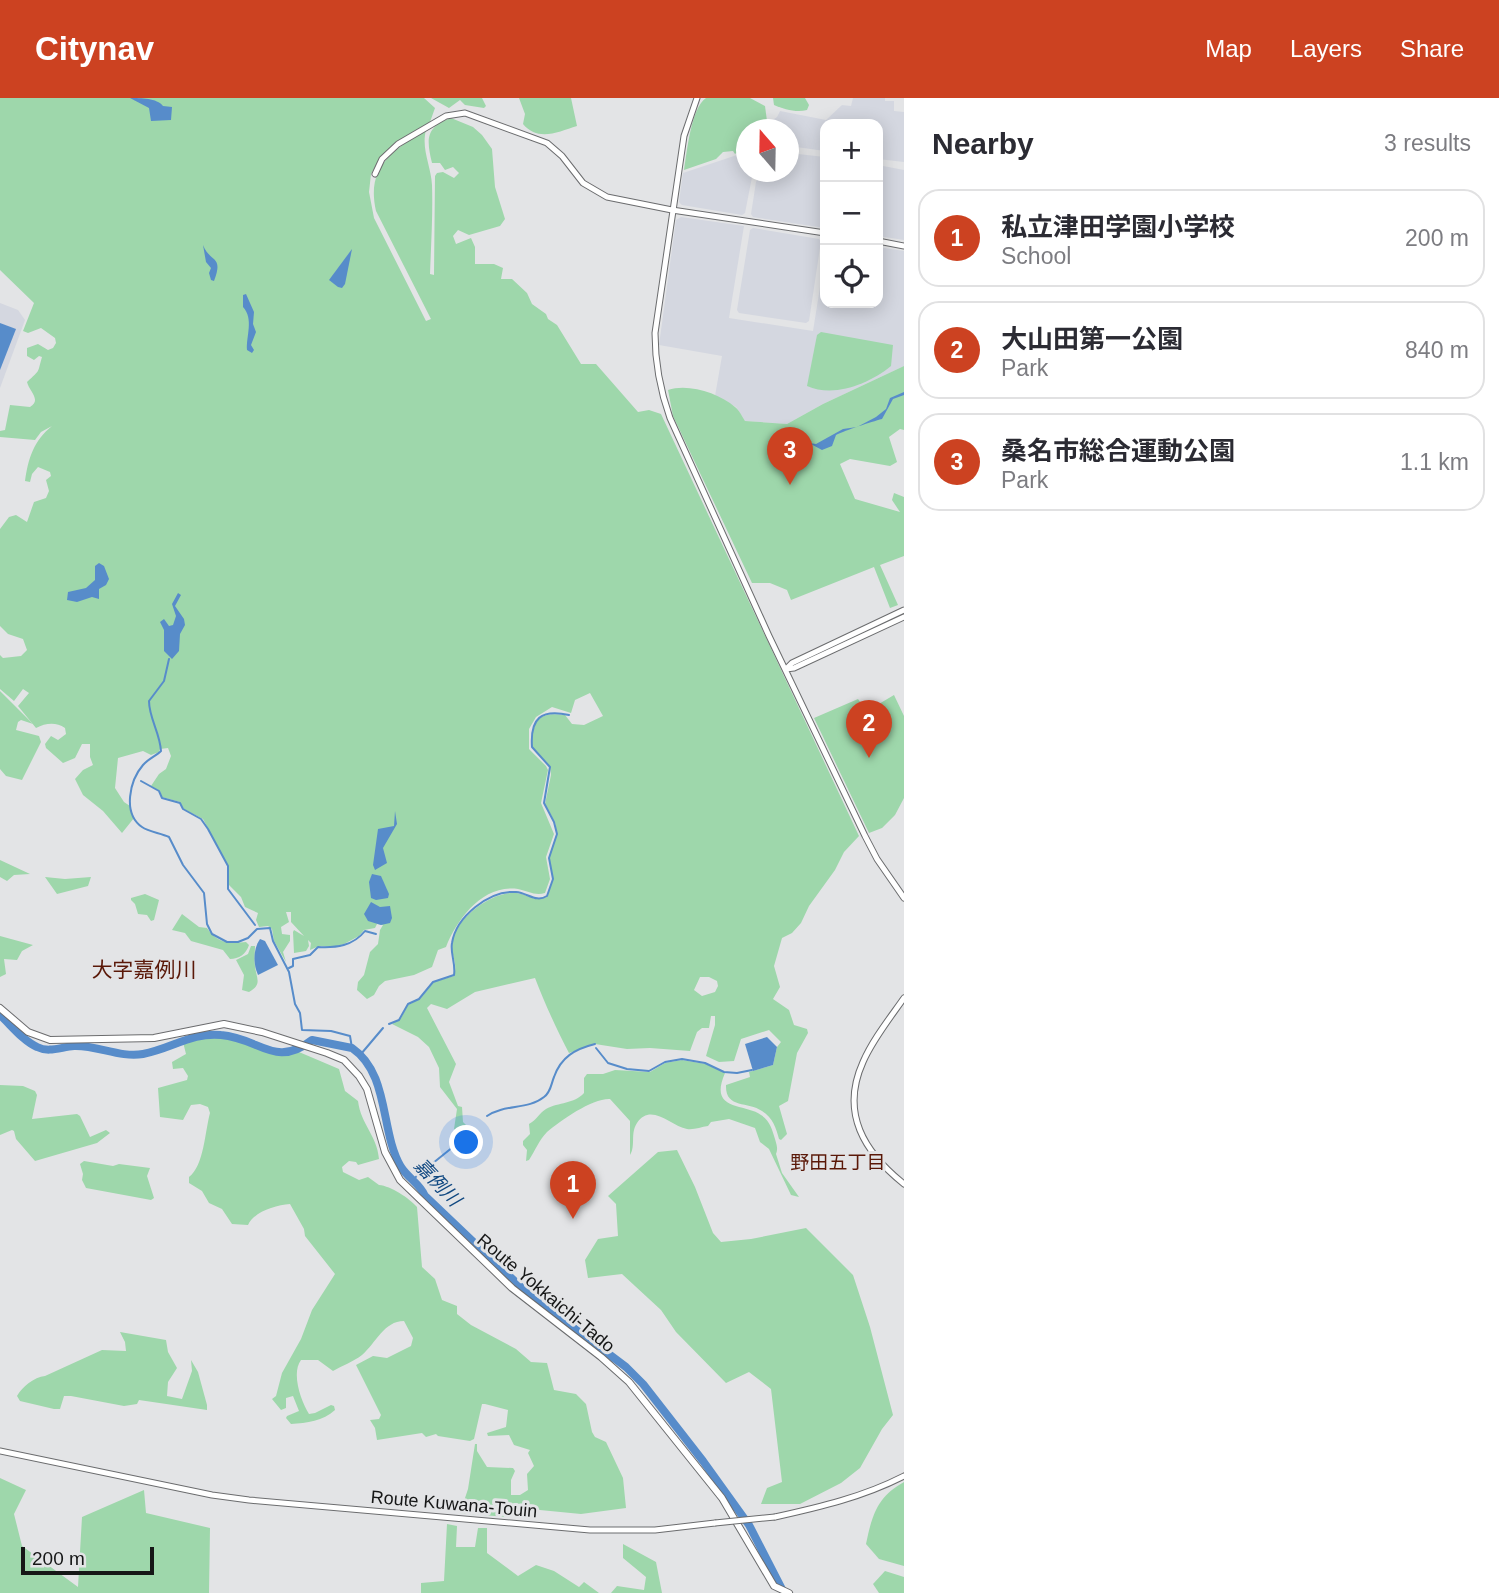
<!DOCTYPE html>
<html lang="en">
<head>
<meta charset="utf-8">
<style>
	:root { --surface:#fff; --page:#f2f2f3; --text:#2b2b33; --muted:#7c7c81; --line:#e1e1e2; --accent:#cc4221 }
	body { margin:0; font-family:Helvetica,"Noto Sans JP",sans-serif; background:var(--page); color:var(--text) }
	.controls { position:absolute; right:21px; top:21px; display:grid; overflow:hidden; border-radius:14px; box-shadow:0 4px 18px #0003 }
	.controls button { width:63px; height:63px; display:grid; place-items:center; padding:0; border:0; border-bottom:2px solid var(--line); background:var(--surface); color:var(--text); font:35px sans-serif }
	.compass { position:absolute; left:736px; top:21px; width:63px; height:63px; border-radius:50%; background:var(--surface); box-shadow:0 4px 18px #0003; rotate:340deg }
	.scale { position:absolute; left:21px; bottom:18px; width:133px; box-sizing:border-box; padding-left:7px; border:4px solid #161717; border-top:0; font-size:19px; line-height:24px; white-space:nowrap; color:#161717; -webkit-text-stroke:5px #e3e4e6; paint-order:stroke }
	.you { position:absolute; left:467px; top:1045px; width:24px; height:24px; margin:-18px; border:5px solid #fff; border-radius:50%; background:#1a73e8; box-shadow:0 0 0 10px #1a73e833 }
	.badge { display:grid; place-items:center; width:46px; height:46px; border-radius:50%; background:var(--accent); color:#fff; font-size:23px; font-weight:700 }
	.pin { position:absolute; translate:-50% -58px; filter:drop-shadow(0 2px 4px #0008) }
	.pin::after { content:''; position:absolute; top:37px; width:24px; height:21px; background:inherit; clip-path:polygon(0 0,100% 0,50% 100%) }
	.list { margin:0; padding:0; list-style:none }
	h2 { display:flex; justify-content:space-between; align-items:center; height:91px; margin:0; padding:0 28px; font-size:30px }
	h2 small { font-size:23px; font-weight:400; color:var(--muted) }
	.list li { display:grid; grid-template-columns:46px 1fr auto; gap:21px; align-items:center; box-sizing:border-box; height:98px; margin:0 14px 14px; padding:0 14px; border:2px solid var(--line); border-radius:21px }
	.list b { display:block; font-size:26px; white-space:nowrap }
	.list p { margin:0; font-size:23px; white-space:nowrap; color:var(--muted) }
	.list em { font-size:23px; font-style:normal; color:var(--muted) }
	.icon { flex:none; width:38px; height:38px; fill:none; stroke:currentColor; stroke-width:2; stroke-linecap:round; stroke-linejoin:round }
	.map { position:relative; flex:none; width:904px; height:1495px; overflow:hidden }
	header { display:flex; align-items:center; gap:42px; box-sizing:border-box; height:98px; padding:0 35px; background:var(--accent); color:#fff }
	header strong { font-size:33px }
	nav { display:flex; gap:38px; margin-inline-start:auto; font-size:24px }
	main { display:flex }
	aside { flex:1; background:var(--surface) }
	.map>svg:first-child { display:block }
	.built { fill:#d4d7e0 }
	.green { fill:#9ed7ab; fill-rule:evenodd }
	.water { fill:#578cca }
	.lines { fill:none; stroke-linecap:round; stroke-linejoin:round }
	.stream { stroke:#578cca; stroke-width:2 }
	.river { stroke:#578cca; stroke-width:8 }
	.secondary-casing { stroke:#6b6c6e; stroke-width:7 }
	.primary-casing { stroke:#6b6c6e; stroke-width:8 }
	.secondary { stroke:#fff; stroke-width:5 }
	.primary { stroke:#fff; stroke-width:6 }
	.secondary-bridge-casing { stroke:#6b6c6e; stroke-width:7; stroke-linecap:butt }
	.secondary-bridge { stroke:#fff; stroke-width:5 }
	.labels { text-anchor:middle; stroke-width:6; stroke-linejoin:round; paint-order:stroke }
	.street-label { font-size:18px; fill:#161717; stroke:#e3e4e6 }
	.neighbourhood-label { font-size:19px; fill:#5a1808; stroke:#e3e4e6 }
	.water-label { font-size:19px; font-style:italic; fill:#104881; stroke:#e3e4e6 }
	.quarter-label { font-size:21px; fill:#5a1808; stroke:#e3e4e6 }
</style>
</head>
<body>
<header>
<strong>Citynav</strong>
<nav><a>Map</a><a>Layers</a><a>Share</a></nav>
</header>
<main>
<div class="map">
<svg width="904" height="1495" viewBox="0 0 904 1495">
	<rect width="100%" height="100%" fill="#e3e4e6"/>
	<g class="built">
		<path d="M853,0H885V3H894V13L904,14V64L878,61V26H825V53L789,48L788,32L760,31L777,19L780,13L826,22L842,7L851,8Z"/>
		<path d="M746,48V74H753L745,115L742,117L682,107L679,104L683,75L737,57Z"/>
		<path d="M789,55L825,59V130L753,119L751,116L756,84L761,74H788Z"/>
		<path d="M878,67L904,72V142L878,138Z"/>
		<path d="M681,119L744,128L729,220L813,233L825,158V205H878V149L904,153V268L823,306L787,326L745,323L736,309L715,298L722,258L659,247L676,122Z"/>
		<path d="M753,130L819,141L821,143L809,223L806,225L739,215L737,212L750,132Z"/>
		<path d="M0,205L18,212L25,222L0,290Z"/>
	</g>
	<g class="green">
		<path d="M0,0H424L435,10L430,24L397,44L380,59L371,76L369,94L374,120L426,223L431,221L376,113C366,69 392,53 426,32C421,51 431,68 432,87C433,117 431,147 430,176L434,177L435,78L437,75L443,74L454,80L459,75L453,69L445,72L440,65H432C426,40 426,29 451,20L473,29L482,37L492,51L495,89L505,121L500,128L469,137L458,132L453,138L456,146L471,140L475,149V166H494L503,170L501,181H512L527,195L532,206L546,216L548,221L557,227L581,266H596L638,314L649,312L661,316L859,738L844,754L835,772L809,808L801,825L792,835L782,840L774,868L780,889L773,901L789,912L794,927L807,931L808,935L797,955L788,1003L779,1008L787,1036L781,1042L779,1041C776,1030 773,1020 762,1013C748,1003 725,1011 726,987L750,979L749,974L773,967L777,949L781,944L769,932L741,941L734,963L719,964L706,958L715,927V918H711L709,930H702L697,934L690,953L650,950L627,951L595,946L569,955C556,930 545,906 535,880L475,894L447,911L431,906L427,910L456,966L449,984L458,1008L462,1009L463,1024L471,1032L461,1040L454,1031L457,1011L440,989L439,970L429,949L418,939L392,926L401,920L408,907L421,900L434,884L454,878C458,865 451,857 452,846C454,821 492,793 516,795C528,796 535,805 547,799L553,781L549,760L557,736L555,724L545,706L551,677L550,668L532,649C532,623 538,613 565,617L572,626L584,627L603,618L590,595L575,602L571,615L552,609L536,619L529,631V651L546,668L548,672L541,705L554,736L546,759L550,781L545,795C535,798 528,793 518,791C483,786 457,821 446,849L438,852L432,869L414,877L385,883L379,888L374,897L367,901L357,892L358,884L364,877L370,854L378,846L380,832L383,827L377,826L375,830L364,832L359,838L344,846L333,849L319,848L310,852L311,845L308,842L309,848L306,853L294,855L293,834L294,832L304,838L291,824V814H286L289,824L281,829L282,836L290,837V843L283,854L286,864L274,843L272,831L268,828L259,829L256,822L258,815L245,809L241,799L229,787L227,766L203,721L184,711L180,704L162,699L160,693L151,688L159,676L166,671L171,658L168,650L160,651L159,654L151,657L143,653L118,660L115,690L124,704L130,708L134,720L122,735L103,713L83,697L75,681L83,672L93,667L90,659V646H82L75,660L63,665L46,650L45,646L51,638L58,642L66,636L65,630C56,624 46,625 36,630L18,608L29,595L23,591L14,603L0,591V557L3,560L21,558L27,552L23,541L8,536L0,528V431L9,419L16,417L27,424L34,404L46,400L49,393L46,382L51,378L50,374L38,369L32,376L30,384L25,383C28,361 34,342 52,328L41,334L35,342L0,339V333L5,332L10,307L30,309C42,302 29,293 27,284C41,271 37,276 42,259L39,258L34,262L27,258V250L38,246L48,252L53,250L56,245L55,240L41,230L28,235L23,233L34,205L0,172ZM700,879H709L717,883L718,888L715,894L702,898L694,892Z"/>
		<path d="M431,0H482L486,8L484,10L465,7L460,2L449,10Z"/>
		<path d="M519,0H571L577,28C558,34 538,44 523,26L525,16Z"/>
		<path d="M706,0H750L765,8L767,23L759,31L746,32V47L735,56L733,53L723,54L716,61L684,72C687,54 691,10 706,0Z"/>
		<path d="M773,0H805L809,7L807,12C796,15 784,11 774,7Z"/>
		<path d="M821,234L893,247L891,268C869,286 834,300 807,288L817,237Z"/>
		<path d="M904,268V332L900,331L889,339L897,364L890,368L850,361L840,366L855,401L900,414L892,402L894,395L904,399V458L880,467L898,507L890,510L874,469L791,502L787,492L770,485H752L673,318L668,292C688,285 719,295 735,309C739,312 742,318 745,323L787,326L823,306Z"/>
		<path d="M0,593L33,626L21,622L18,624L16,632L39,638L41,644L22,682L6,678L0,671Z"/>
		<path d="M894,597L904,618V700L895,717L882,730L869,735L814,620L858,601L867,613Z"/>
		<path d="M0,762L30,776L14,777L7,783L0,779Z"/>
		<path d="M45,779L65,781L91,779L88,788L57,796Z"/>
		<path d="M145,796L159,802L154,822L151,823L147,817L138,816L135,806L131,802V800Z"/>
		<path d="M182,816L199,829L207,830C217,845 229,846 246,844L249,847C246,856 239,861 230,861L223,852L191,843L185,835L172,832Z"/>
		<path d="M0,838L33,847L22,853L17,862L4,861L6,876L0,879Z"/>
		<path d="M251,848H255C255,854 254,862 255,868C256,880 263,886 249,894L242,892L244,877L236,862L248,856Z"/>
		<path d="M202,939L229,940L278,957L299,954L339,971L345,993L358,1003C361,1027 377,1037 379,1061L358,1067L356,1064L349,1063L342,1069L343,1074L359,1082L368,1079L379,1087C391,1088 409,1100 417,1109L422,1169L435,1181L442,1202L457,1208V1216L471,1227L516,1251L531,1264L547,1265L554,1292L576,1296L586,1306L592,1334L595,1339L606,1344L623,1380L626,1410L581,1416L509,1409L506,1419L460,1415L468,1391L475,1346H477V1353L487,1369L513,1370L515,1373L511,1382V1397H520L528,1392L527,1376L534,1368L528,1355L530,1352L514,1347L509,1337L488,1338L487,1335L506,1329L508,1312L485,1306H482L474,1341L470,1343L438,1338L436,1336L426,1339L422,1335L377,1342L375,1330L370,1322L379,1321L381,1317L356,1267L373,1258L387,1260L411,1248L413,1240L404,1223C384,1223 376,1245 362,1257C353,1264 343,1267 333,1273L318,1262H301C291,1275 301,1303 309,1316L315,1315L331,1307L334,1308L335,1312C323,1323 307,1325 291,1326L286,1320L287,1318L299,1313L293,1298L286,1300V1310L281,1312L272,1301L276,1298L282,1275L301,1241L312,1212L335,1176L305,1138L304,1131L290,1106C275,1107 254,1114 248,1127L232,1126L222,1111L209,1105L202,1093L189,1085V1079C204,1068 205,1033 210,1015L208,1009L200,1006L191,1007L183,1022L160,1019L158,990L187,982L188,978L183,970L173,971L172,964L186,956L183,944Z"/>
		<path d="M682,962L706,966L725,975C708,1014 745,1005 761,1017C770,1023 772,1031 775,1041C777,1048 778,1051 776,1056L782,1075L799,1099L791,1097L769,1051L760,1044L755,1030L729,1021L711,1024L708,1028C701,1029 694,1032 687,1031C671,1028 651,1004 637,1025C630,1035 636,1048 630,1057V1023L610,1001C593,1000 561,1022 547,1034C539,1042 535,1053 529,1062L526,1063L527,1052L523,1047V1043L530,1036L529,1026C537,1022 539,1015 546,1011C559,1004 574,1006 584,995V980L587,976H603L615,972L650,974L665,965Z"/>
		<path d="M0,987L23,988L35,993L37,997L32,1021L77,1016L80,1018L90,1039L106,1032L110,1035L97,1045L35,1063L16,1041L14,1033L12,1032L0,1037Z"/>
		<path d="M677,1052L695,1089L713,1135L721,1144L751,1141L806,1130L853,1177L870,1229L893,1317L882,1331L860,1370L841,1385L800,1406H761L767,1390L782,1384L771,1291L749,1274L726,1285L676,1234L661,1212L622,1176L588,1180L585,1162L598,1141L618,1138L616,1106L608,1098L658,1054Z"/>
		<path d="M84,1063L113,1068L119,1066L150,1070L147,1078L154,1100L151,1102L86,1090L82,1082L83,1076L80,1066Z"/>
		<path d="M120,1234L166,1242L168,1254L177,1270L168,1284L167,1298L182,1301L192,1273L191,1262L198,1274L207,1307V1312L139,1302L137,1306L124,1308L71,1298H64L60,1311H54L20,1303L17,1298C22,1289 34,1279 45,1278L102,1252L126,1253L125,1244Z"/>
		<path d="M0,1380L26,1392L14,1416L22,1448L78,1489L82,1419L144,1392L146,1415L210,1430L209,1495H0Z"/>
		<path d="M904,1384V1468L879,1461L866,1446C872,1417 877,1399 904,1384Z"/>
		<path d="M447,1426L457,1428L456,1449H475L478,1430H487V1455L518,1478L536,1467L554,1473L579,1489L584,1484L599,1495H421V1485L444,1483Z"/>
		<path d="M623,1446L656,1464L662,1495H611L617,1488L644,1492L646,1479L623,1460Z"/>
		<path d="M885,1473L904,1479V1495H879L873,1486Z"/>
	</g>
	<g class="water">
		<path d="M130,0C141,0 157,0 163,8L172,9L171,22L151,23L149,10Z"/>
		<path d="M203,147C210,165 224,157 214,183L211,182L209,175L211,170L206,164Z"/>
		<path d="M352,151L345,186L342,190L338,189L329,182Z"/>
		<path d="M246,196L254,214L253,226L256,234L251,247L254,252L252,255L247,252C246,238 254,221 243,209V197Z"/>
		<path d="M0,225L16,231L0,272Z"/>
		<path d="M904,294V297L893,301L882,321C871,324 846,332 836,337L832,348L822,352L809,345L816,346L843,331L857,329L876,319L886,311L890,300Z"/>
		<path d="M99,465L104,468L109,481L106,487L99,491V501L92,499L77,504L67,502L68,494L86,490L95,482V468Z"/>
		<path d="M178,495L181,497L175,508L184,521L185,527L180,536L179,553L172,561L164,553V532L160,524L164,521L169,528L173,527L176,518L172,506Z"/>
		<path d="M395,713L397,726L383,750L387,765L375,772L373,767L378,731L394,728Z"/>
		<path d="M372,776L381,778L389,796L388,800L376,802L371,800L369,784Z"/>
		<path d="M371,804L380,809L390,808L392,820L390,825L381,827L368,823L364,816Z"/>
		<path d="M260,841L265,843L278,867L258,877C253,866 253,851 260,841Z"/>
		<path d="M767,939L777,949L773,967L753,973L745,946Z"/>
	</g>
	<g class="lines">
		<g class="stream">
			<path d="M169,561L164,583L149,603C149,620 160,635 161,653C156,658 148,661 143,667C130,682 122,715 142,729C149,734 161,735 169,739L183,767L204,795L207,826L212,836L227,844H238L248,840L257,831L270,830L273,843L289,874L295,906L300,915L302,932L331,933L350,938L352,950"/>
			<path d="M141,683L159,693L162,700L180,705L183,711L201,721L208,731L228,768V791L255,827"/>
			<path d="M289,870L293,868V861L310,857L318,849C336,850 353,848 365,833L376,836"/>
			<path d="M389,926L399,922L408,906L419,901L433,884L454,877C456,866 450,855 452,845C456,819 489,792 516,794C528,795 536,805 547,798L553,781L549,760L557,736L554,724L544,705L550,669L532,649C530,620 541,611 569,617"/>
			<path d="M596,950L608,965L627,971L649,973L665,964L682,961L705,965L724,974L737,975L752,972"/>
			<path d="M361,956L383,930"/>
			<path d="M487,1018C504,1006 528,1012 544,999C551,994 551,986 554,979C561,959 575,951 595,946"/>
			<path d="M412,1082L474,1032"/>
		</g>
		<path class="river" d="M0,917C11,927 23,943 37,949C49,955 61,949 74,948C97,947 120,960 143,956C171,951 192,934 221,937C260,940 275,971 312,942L352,950C390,976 380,1034 401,1069C408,1080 420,1086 425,1098L525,1193L626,1269L643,1286L703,1363L749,1427L784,1495"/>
		<defs>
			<g id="secondary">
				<path d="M697,0L684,38L655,235C655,265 660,292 670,320L769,538L865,738L877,761L904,800"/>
				<path d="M375,76L382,61L398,46L446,18L465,15L547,45L562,58L583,85L607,99L672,112L825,135"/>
				<path d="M878,143L904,148"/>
				<path d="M786,571L792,565L904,512"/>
				<path d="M786,571L794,570L904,519"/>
				<path d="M904,900C890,920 873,941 863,964C840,1015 864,1054 904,1086"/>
				<path d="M0,1353L212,1397L249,1402L590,1432H655L715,1425"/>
				<path d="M775,1419C820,1409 863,1399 904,1378"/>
			</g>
			<path id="primary" d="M0,910L28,934L50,942L154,940L224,926L262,934L327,955L344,962L359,978L367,991L385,1054L400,1082L512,1190L601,1259L629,1284L722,1400L774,1488L789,1495"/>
		</defs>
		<use href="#secondary" class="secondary-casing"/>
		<use href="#primary" class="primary-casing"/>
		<use href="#secondary" class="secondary"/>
		<use href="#primary" class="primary"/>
		<defs>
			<path id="secondary-bridge" d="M715,1425L775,1419"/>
		</defs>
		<use href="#secondary-bridge" class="secondary-bridge-casing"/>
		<use href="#secondary-bridge" class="secondary-bridge"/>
	</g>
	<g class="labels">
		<g class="street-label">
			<text transform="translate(546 1195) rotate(40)" y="6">Route Yokkaichi-Tado</text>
			<text transform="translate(454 1406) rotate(5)" y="6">Route Kuwana-Touin</text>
		</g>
		<g class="neighbourhood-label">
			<text x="838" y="1071">野田五丁目</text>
		</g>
		<g class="water-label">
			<text transform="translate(438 1084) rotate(46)" y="7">嘉例川</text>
		</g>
		<g class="quarter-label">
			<text x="144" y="879">大字嘉例川</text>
		</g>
	</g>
</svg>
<div class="controls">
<button>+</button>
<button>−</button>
<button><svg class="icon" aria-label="locate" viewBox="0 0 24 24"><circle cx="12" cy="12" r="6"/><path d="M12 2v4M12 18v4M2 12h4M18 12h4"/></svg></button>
</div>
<svg class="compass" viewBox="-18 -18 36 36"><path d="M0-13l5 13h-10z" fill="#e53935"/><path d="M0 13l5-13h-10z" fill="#7c7c81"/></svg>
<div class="scale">200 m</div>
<div class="you"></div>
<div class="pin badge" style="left:573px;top:1121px">1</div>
<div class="pin badge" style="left:869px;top:660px">2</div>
<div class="pin badge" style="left:790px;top:387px">3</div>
</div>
<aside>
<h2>Nearby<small>3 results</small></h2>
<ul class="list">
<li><span class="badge">1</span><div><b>私立津田学園小学校</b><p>School</p></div><em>200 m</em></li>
<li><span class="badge">2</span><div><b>大山田第一公園</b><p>Park</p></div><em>840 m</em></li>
<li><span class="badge">3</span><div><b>桑名市総合運動公園</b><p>Park</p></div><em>1.1 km</em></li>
</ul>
</aside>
</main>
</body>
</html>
